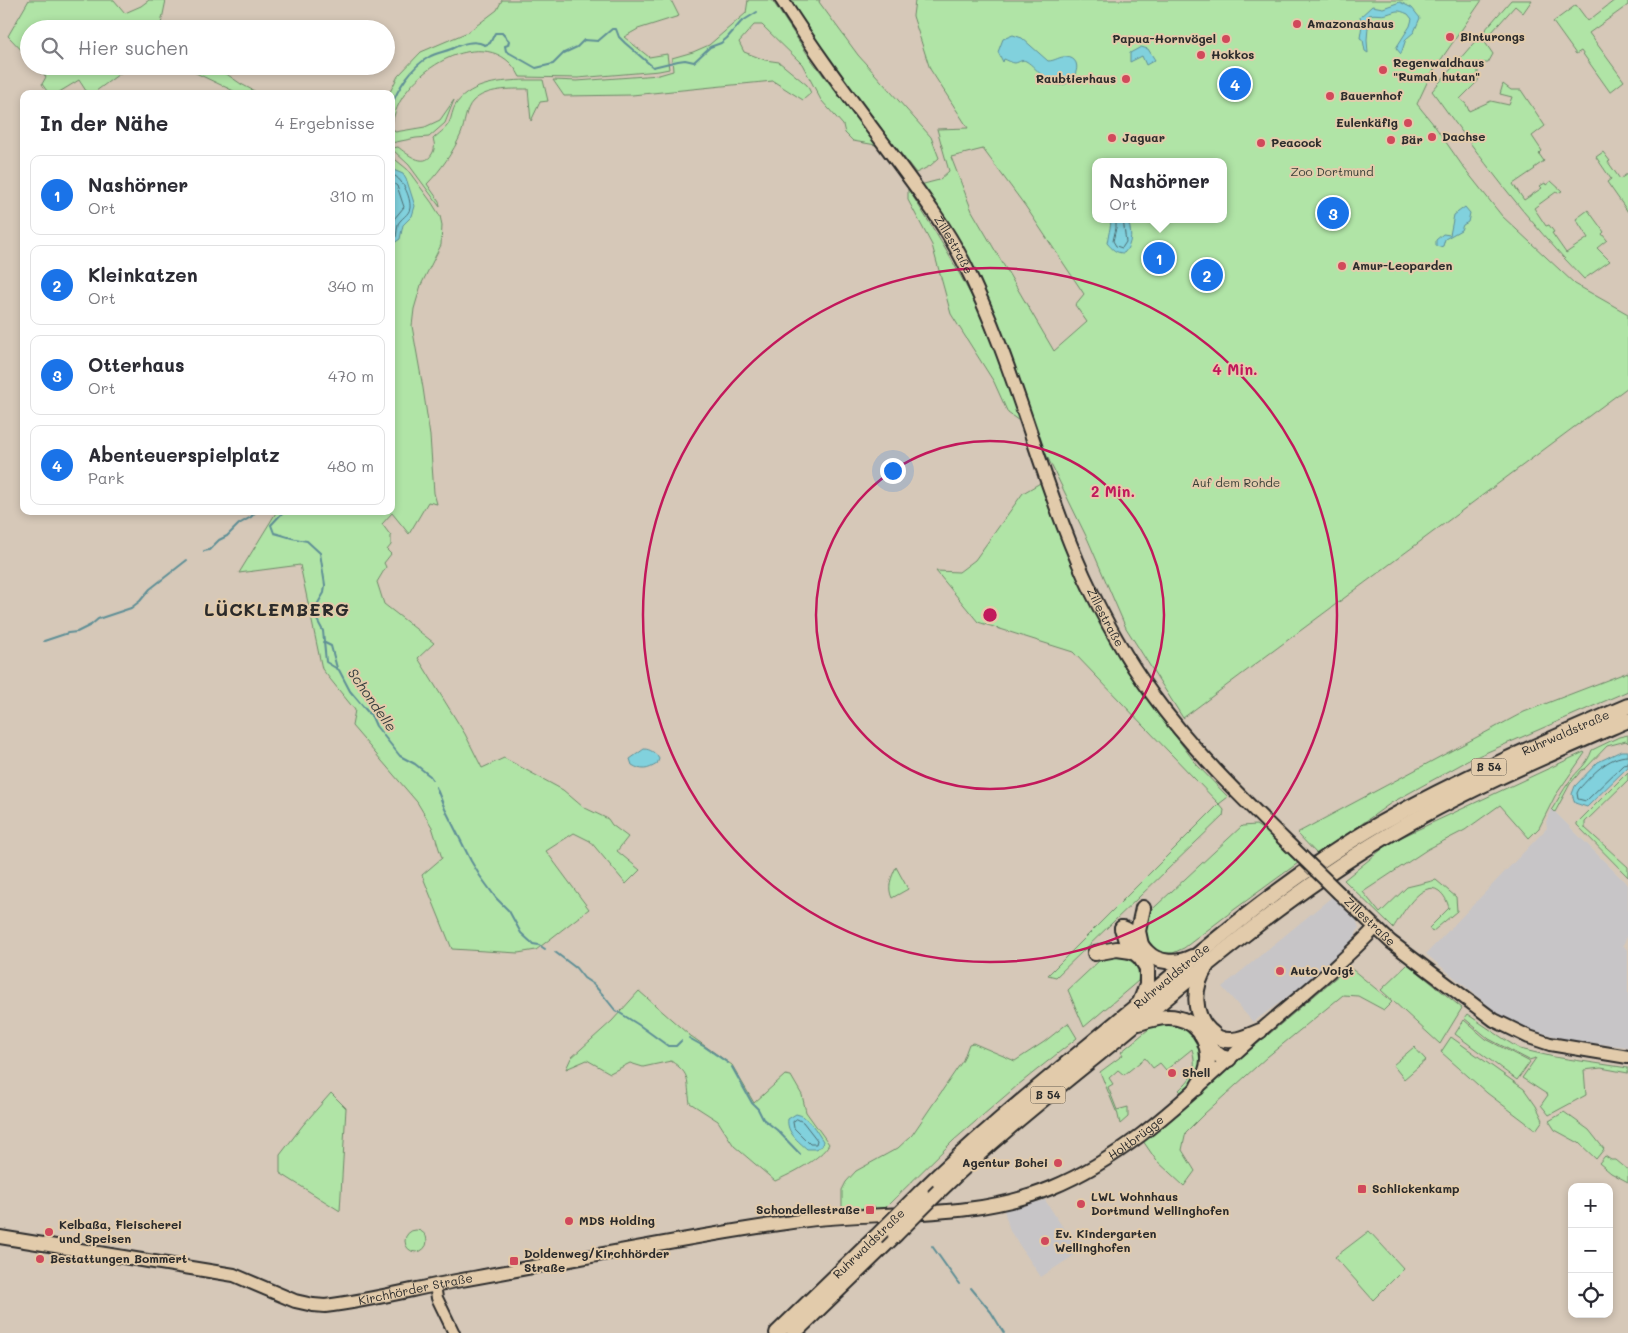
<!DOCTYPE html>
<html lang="de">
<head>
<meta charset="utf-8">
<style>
	:root { --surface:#fff; --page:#f7f7f7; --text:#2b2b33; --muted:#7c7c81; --line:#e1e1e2; --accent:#1a73e8 }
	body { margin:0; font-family:Mali,sans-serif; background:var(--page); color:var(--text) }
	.controls { position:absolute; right:15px; bottom:15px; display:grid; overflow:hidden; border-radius:10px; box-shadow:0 2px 8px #0003 }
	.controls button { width:45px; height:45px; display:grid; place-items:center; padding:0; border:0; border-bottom:1px solid var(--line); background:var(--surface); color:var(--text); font:25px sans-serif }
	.you { position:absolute; left:892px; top:470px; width:18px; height:18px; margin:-12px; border:4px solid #fff; border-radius:50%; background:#1a73e8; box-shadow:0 0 0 8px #1a73e833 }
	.badge { display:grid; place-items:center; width:32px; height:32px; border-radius:50%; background:var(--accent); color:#fff; font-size:16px; font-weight:700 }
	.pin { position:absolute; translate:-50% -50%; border:2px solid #fff; box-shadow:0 1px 5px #0006 }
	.popup { position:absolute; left:1092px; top:158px; width:135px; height:65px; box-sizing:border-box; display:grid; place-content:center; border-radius:10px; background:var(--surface); filter:drop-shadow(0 1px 4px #0005); font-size:16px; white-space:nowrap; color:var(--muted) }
	.popup b { font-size:19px; color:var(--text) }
	.popup::after { content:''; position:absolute; left:50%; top:100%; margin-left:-10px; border:10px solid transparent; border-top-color:var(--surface) }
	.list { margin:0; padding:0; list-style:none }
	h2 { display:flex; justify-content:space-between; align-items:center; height:65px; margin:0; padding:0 20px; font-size:21px }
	h2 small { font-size:16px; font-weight:400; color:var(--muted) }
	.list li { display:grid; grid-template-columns:32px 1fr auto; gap:15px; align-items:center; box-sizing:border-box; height:80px; margin:0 10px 10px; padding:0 10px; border:1px solid var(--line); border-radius:10px }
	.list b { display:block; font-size:19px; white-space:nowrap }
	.list p { margin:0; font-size:16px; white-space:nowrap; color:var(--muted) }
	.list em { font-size:16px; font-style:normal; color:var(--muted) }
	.icon { flex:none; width:28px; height:28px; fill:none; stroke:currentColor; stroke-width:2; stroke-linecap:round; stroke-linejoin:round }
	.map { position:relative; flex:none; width:1628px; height:1333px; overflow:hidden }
	.search { position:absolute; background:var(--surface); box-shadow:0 2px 8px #0003; left:20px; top:20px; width:375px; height:55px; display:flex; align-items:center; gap:12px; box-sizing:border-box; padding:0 18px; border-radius:28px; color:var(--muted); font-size:19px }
	.panel { position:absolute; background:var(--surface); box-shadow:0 2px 8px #0003; left:20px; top:90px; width:375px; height:425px; border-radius:10px }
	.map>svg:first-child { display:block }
	.built { fill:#c7c5c7 }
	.green { fill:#b0e4a6; stroke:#6e8868; fill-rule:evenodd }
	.water { fill:#81d1dd; stroke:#5f8f96 }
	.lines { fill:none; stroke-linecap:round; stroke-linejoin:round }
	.shore { stroke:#4d6d72; stroke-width:1 }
	.stream { stroke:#5f8f96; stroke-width:2 }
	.minor-casing { stroke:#2b2b2b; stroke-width:14 }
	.major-casing { stroke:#2b2b2b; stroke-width:16 }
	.highway-casing { stroke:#2b2b2b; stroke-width:18 }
	.minor { stroke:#e2cbab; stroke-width:10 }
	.major { stroke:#e2cbab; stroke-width:12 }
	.highway { stroke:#e2cbab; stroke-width:14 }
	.major-bridge-casing { stroke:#2b2b2b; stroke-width:16; stroke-linecap:butt }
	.highway-bridge-casing { stroke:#2b2b2b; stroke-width:18; stroke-linecap:butt }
	.major-bridge { stroke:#e2cbab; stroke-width:12 }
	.highway-bridge { stroke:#e2cbab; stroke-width:14 }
	.ring { fill:none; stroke:#c2185b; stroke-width:2.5 }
	.poi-dot { fill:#d1495b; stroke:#e2cbab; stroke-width:2 }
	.labels { text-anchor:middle; stroke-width:4; stroke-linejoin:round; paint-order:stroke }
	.shield { fill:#e2cbab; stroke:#625b51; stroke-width:1 }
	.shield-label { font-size:11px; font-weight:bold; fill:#2b2b2b }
	.poi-label { font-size:12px; font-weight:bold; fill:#2b2b2b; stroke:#e2cbab; text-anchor:start }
	.park-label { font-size:12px; fill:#383e37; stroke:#e2cbab }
	.street-label { font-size:12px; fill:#2b2b2b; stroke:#e2cbab }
	.water-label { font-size:14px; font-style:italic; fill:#343c3d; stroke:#e2cbab }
	.district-label { font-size:18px; font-weight:bold; letter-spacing:1px; fill:#2b2b2b; stroke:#e2cbab }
	.centre { fill:#c2185b; stroke:#e2cbab; stroke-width:2.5 }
	.ring-label { font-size:15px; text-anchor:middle; font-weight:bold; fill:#c2185b; stroke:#e2cbab; stroke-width:4; stroke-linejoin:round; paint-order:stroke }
</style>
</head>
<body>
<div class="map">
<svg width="1628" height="1333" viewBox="0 0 1628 1333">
	<rect width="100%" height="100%" fill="#d6c8b8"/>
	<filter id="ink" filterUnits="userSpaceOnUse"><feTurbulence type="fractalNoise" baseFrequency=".02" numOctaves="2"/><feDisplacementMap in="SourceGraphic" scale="10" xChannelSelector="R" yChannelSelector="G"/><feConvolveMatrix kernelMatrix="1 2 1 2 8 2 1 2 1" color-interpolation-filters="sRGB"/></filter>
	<g filter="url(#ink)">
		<g class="built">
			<path d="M1552,809L1628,885V935L1623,945L1628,951V1047L1573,1041L1523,1028L1495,1011L1426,954L1547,828L1546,822Z"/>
			<path d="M1333,896L1356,919L1359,928L1354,938L1333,959L1305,984L1253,1022L1222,987Z"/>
			<path d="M1045,1200L1079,1252L1041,1277L1010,1231L1004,1210Z"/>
		</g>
		<g class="green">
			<path d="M29,0H114L125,13L141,6L149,0H166L160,29H29V58L8,36Z"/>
			<path d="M502,0H671L679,16L638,29L624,37L649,57L667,54L669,69L659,71L578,78L520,77C490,16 395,73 392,128L395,132L425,127L440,120L454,100L445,123L429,137L416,138L391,143V94H389L398,76L421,52L468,32L497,10Z"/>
			<path d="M748,0H772L810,58L876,145L853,141L845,133L843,125L821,100L802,64L762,25H754L739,42L744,52L765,60L779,62L807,85L811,93L803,100L773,81L632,95L564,96L553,80L577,81L659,75L673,71L672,58L693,52L709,45L746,13Z"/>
			<path d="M788,0H820L819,2L858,55L931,137L939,158L930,166L916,173L859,99Z"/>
			<path d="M915,0H1482L1431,74L1417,104L1434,125L1464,168L1502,216L1575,284L1628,314V387L1183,718L1126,628L1088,540L1044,450L1016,370L982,287L920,185L939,180L949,171L937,129L968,128L930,69L913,16ZM983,149L1026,207L1084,294L1075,305L1087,322L1054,351L972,211L951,157ZM1095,162H1223V219H1095Z"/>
			<path d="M1511,0H1532L1523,13L1515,6L1484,41L1493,54L1488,63H1478V81L1460,99L1466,104L1469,111L1491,101L1509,105L1512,97L1500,94L1503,84L1511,90H1521L1545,126L1532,136L1542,151L1539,154L1544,161L1534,168L1535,169L1513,184L1524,200L1542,188L1540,186L1545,183L1546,185L1551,181L1562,191L1558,193L1556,192L1534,208L1546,226L1549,225L1554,232L1552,233L1566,253L1588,238L1576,219L1588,210L1604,232L1602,234L1607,240L1597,248L1610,261L1584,279C1527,221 1479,156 1432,91Z"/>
			<path d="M1615,0H1628V5L1589,33L1624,81L1610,92L1581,51L1576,54L1553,22L1576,5L1588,21Z"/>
			<path d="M37,66H130L92,94H88L79,80L56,94H49L42,84L46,77Z"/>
			<path d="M181,66H215L241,84L260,94H240Z"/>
			<path d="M526,80H543L548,101L540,102L531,121L528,89C510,89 487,88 473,101C465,109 465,124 461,134C453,152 441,170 427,184L439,201L440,207L409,165L393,150V148L398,147C406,153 424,169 432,154C435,149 435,144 433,139C438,134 446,129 449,123C452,117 452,110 456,104C472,82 502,81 526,80Z"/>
			<path d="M1603,152L1610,161L1608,162L1620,179L1627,174L1628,176V212L1607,182L1611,179L1596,157Z"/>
			<path d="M391,156L407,169L432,203L440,216L442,225L441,245L421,285L414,309L412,326L423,388L430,436L434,493L437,504L428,502L409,534L392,513L382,524L391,536V545L387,550L391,554L384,563L386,567L377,582L384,604L434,643L418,658L465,734L482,768L504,758L563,790L583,807L608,819L612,825L628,837L617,851L640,870L626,884L590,841L574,833L546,851L589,909L536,950L518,953L452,949L422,875L442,858L432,827L417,802L352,726L355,710L322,669L300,565L239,573L277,511H391Z"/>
			<path d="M908,189C938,235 966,282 989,332C1002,361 1011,393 1022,423L1008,413L994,382L951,314L932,245L908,200Z"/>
			<path d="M1042,482L1087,598L1124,667L1197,765L1228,797L1219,804L1224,810L1223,816L1056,977L1048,975L1219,804L1073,652L978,622L936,571L959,572L975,560L1023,493Z"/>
			<path d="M1628,672V691L1469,760L1391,803L1318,855L1297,833L1524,712Z"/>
			<path d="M1628,735V743L1626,741L1607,746L1585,769L1582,770L1570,784L1555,812L1552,809C1558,800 1563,790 1569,782C1579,768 1586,767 1592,750L1619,737Z"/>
			<path d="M1584,752L1585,753L1555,796L1539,828L1529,838L1500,805L1465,830L1428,849L1363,892L1380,913L1407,887L1436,880L1456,897L1457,911L1432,932L1429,928L1449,908C1447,901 1445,896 1439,891C1422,878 1401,916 1393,928L1344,880L1391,842Z"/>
			<path d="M1628,772V780L1585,822V828L1628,867V877L1577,825V823Z"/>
			<path d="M1256,825L1270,834L1298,863L1235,909L1184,948L1173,953H1160L1150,947L1144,937L1143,918L1242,826Z"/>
			<path d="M896,867L908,889L892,898C887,887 891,878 896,867Z"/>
			<path d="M1114,955C1129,958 1141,964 1138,981L1084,1027L1068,990L1099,961Z"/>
			<path d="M1408,964L1462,1008L1440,1044L1381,990Z"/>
			<path d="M1347,968L1353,970L1392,1002L1384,1010L1358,996L1343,995L1267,1057L1204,1114L1186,1132L1182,1150L1195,1171L1184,1186L1156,1160L1143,1141Z"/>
			<path d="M639,991L688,1034L732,1065L754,1103L785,1075L791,1076L802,1095L806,1112L829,1144C821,1159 791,1174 775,1181L734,1146L718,1121L690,1103C686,1080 692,1075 671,1061L643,1067L630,1063L610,1073L587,1060L566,1069L571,1058L612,1021Z"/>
			<path d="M1467,1014L1507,1041L1520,1049L1554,1057L1628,1068V1073L1601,1068L1584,1070L1586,1095L1549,1115L1541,1105L1548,1095L1522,1078L1536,1058L1529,1060L1489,1039L1464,1018Z"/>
			<path d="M1464,1020L1486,1039L1530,1062L1517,1080L1455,1034Z"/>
			<path d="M1171,1021C1177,1024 1185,1025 1190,1029C1211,1046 1204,1081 1181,1092L1179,1090C1194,1076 1197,1069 1192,1049L1166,1070L1160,1063L1153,1068L1145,1058L1124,1075L1118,1070L1109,1078L1113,1084L1108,1087L1117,1110L1128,1107V1117L1120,1124L1117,1111H1116L1100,1072L1123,1055L1121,1052L1155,1024Z"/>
			<path d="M1068,1023L1077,1038L1018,1085L954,1140L885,1208L844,1211L842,1206V1190L846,1182L856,1171L898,1148L912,1135L963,1060L969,1044L973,1043L1015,1061L1044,1042Z"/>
			<path d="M1451,1037L1524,1089L1536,1106L1543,1120L1536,1130L1487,1093L1441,1052Z"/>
			<path d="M1414,1047L1426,1060L1404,1079L1393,1065Z"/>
			<path d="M331,1093L346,1108L340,1211L280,1173V1155L303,1125Z"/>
			<path d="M1564,1112L1589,1130L1604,1149L1596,1159L1579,1143L1555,1130L1549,1121Z"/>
			<path d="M1605,1156L1611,1160H1616L1628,1170V1182L1611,1173L1599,1163Z"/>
			<circle cx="416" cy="1241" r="11"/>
			<path d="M1369,1231L1404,1269L1373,1300L1335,1257Z"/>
		</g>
		<g class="water">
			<path d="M1400,2L1412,8L1420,18L1414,32L1406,39L1401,54L1396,48L1410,26L1412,19L1408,14C1397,9 1397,11 1387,14C1381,16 1376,13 1369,15L1367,40L1368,53L1365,51L1363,40L1360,38L1362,25L1360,17L1372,6L1383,8Z"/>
			<path d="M1013,35L1022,38L1048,61C1055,61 1060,56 1066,57C1085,58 1076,84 1061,85C1045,85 1039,69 1026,61C1022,59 1020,62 1015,63C1012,63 1007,60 1004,59L1003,62L998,52L1003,39Z"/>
			<path d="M1141,47L1148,49L1155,60L1146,65L1142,56L1130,62V53Z"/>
			<path d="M391,169L403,174L407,181L415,206L412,216L403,225L400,239L391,245Z"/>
			<path d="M1465,207L1470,213L1468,222L1463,225L1461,230L1445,239L1443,246L1440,247L1436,246V240L1443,234L1450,235L1454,215Z"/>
			<path d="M1111,219H1127C1132,230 1133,244 1124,253C1116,253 1113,250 1107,243C1108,235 1111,228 1111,219Z"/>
			<path d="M644,749C650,749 656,753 659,759L657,764C647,770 642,771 632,765L630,759Z"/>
			<path d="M1621,751H1628V767L1587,807L1575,803L1572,794L1575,786L1598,762Z"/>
			<path d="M796,1114C809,1116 816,1131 823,1141L822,1146L815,1149H807C798,1141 786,1132 788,1119Z"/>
		</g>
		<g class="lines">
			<g class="shore">
				<path d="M391,174C402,177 411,197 410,208C409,215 401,218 398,224C397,228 397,233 396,237L391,240"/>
				<path d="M391,181L397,186L404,207L394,219L391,228"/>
				<path d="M1116,219V228L1113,241L1116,246L1122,248L1126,242L1123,219"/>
				<path d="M1628,756C1608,756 1592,775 1579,789L1577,793L1578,799L1586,801L1623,765L1628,764"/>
				<path d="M797,1119L803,1122L817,1140L816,1144H810L794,1128L793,1122Z"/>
			</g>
			<g class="stream">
				<path d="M391,107C398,88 411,67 429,57C436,53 444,52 451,49C462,44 474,39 485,45L490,43L495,33H502L509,41L508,45L505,46L506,51L536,68L553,64L564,53L577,47L584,40L598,41L612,29H616L619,37L625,43L653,67L678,61L685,60L694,62L710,47L721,43L727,38L741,22L757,12"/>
				<path d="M284,511L271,525L274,533C286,536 296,540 307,541L320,553L325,585L324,593L318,603L315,616L323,631L326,662L339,670L350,691L372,717L376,726L400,756L415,764L430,776L432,779"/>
				<path d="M204,551L209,550L219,540L227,536L239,524L251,517L256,511"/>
				<path d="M44,641L68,633L77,632L91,625L98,619L131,608L140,601L150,589L187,560"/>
				<path d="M323,642L331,646L337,668"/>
				<path d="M436,787L445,809L471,861L480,876L496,898L509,911L521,933L533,944L539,945L545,949"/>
				<path d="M555,952L576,968L584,978L593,984L603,995L615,1010L639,1025L668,1046H676L681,1041"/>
				<path d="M689,1038L705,1047L728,1063"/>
				<path d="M732,1067L752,1103L758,1109L763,1119L777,1130L800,1154"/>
				<path d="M932,1246L959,1284"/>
				<path d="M971,1288L991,1312L1004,1333"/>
			</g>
			<defs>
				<path id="minor" d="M435,1285L437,1298L454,1333"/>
				<g id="major">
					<path id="s1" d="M782,0C816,54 855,105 893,156C918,190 944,224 963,261C1015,363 1038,473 1084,576C1103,617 1125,657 1152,694C1193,751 1245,801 1295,850"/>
					<path id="s2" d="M1339,893L1391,942L1494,1020L1529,1037L1550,1044L1628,1057"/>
					<path id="s3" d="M0,1237L234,1275L295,1301L313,1305L325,1306C369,1301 413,1289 456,1281C570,1261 684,1237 799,1221C882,1210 972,1221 1051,1188C1132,1155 1194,1089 1259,1032C1298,998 1339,966 1375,928"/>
				</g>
				<g id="highway">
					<path d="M1122,928C1135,932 1138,943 1147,952C1158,964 1179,964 1192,957"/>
					<path d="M1122,928L1128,947L1140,957L1147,968V985L1141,1000"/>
					<path d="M1141,945L1138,931L1143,908"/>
					<path d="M1095,953L1117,949L1131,951"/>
					<path d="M1206,967C1193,987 1192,1014 1210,1031C1213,1033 1216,1037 1219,1038C1233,1044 1248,1036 1260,1031"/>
					<path d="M1139,1023C1151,1019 1165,1015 1177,1018C1202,1023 1214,1051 1205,1074C1203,1079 1199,1083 1197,1088"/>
					<path d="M1206,1045L1221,1057L1229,1059"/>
					<path d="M939,1191C993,1138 1053,1091 1112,1043C1200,970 1286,896 1385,837C1462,791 1545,756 1628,720"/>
					<path id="s4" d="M921,1192C986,1128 1058,1071 1128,1013C1209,945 1289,876 1381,823C1461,778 1544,742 1628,706"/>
					<path d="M777,1333L876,1237"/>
					<path d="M794,1333L895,1235"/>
				</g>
			</defs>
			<use href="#minor" class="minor-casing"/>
			<use href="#major" class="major-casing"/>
			<use href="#highway" class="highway-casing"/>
			<use href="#minor" class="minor"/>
			<use href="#major" class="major"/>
			<use href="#highway" class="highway"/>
			<defs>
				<path id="major-bridge" d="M1295,850L1339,893"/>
				<g id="highway-bridge">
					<path d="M895,1235L939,1191"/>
					<path d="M876,1237L921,1192"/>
				</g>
			</defs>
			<use href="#major-bridge" class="major-bridge-casing"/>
			<use href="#highway-bridge" class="highway-bridge-casing"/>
			<use href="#major-bridge" class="major-bridge"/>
			<use href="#highway-bridge" class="highway-bridge"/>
		</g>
	</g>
	<g class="ring">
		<circle cx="990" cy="615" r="174"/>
		<circle cx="990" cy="615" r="347"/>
	</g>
	<g class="poi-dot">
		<circle cx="1297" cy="24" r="5"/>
		<circle cx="1450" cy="37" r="5"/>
		<circle cx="1226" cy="39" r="5"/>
		<circle cx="1201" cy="55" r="5"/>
		<circle cx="1383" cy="70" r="5"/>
		<circle cx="1126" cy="79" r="5"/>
		<circle cx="1330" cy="96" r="5"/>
		<circle cx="1408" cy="123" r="5"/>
		<circle cx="1432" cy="137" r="5"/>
		<circle cx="1112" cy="138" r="5"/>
		<circle cx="1391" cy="140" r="5"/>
		<circle cx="1261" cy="143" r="5"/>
		<circle cx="1342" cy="266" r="5"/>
		<circle cx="1280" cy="971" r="5"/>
		<circle cx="1172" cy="1073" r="5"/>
		<circle cx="1058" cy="1163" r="5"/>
		<rect x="1357" y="1184" width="10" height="10" rx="2.5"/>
		<circle cx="1081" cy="1204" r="5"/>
		<rect x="865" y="1205" width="10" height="10" rx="2.5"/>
		<circle cx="569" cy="1221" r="5"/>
		<circle cx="49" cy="1232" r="5"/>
		<circle cx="1045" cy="1241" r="5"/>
		<circle cx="40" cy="1259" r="5"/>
		<rect x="509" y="1256" width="10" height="10" rx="2.5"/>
	</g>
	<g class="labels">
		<g class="shield">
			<rect x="1471.5" y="758.5" width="35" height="17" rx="4"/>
			<rect x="1030.5" y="1086.5" width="35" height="17" rx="4"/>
		</g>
		<g class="shield-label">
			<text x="1489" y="771">B 54</text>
			<text x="1048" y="1099">B 54</text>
		</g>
		<g class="poi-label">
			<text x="1307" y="28">Amazonashaus</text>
			<text x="1460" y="41">Binturongs</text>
			<text x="1216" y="43" text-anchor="end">Papua-Hornvögel</text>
			<text x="1211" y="59">Hokkos</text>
			<text x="1393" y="67">Regenwaldhaus<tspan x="1393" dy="14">"Rumah hutan"</tspan></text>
			<text x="1116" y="83" text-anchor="end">Raubtierhaus</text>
			<text x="1340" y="100">Bauernhof</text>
			<text x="1398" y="127" text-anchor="end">Eulenkäfig</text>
			<text x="1442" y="141">Dachse</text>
			<text x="1122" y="142">Jaguar</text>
			<text x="1401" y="144">Bär</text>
			<text x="1271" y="147">Peacock</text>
			<text x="1352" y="270">Amur-Leoparden</text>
			<text x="1290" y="975">Auto Voigt</text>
			<text x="1182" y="1077">Shell</text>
			<text x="1048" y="1167" text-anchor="end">Agentur Bohei</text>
			<text x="1372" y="1193">Schlickenkamp</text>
			<text x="1091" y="1201">LWL Wohnhaus<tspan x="1091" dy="14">Dortmund Wellinghofen</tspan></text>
			<text x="860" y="1214" text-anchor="end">Schondellestraße</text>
			<text x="579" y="1225">MDS Holding</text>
			<text x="59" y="1229">Kelbaßa, Fleischerei<tspan x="59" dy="14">und Speisen</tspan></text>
			<text x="1055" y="1238">Ev. Kindergarten<tspan x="1055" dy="14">Wellinghofen</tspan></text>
			<text x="524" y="1258">Doldenweg/Kirchhörder<tspan x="524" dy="14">Straße</tspan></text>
			<text x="50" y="1263">Bestattungen Bommert</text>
		</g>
		<g class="park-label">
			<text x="1332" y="176">Zoo Dortmund</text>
			<text x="1236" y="487">Auf dem Rohde</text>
		</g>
		<g class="street-label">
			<text dy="4" stroke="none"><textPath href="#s1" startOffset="299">Zillestraße</textPath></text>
			<text dy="4" stroke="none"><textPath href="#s1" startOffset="702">Zillestraße</textPath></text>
			<text dy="4" stroke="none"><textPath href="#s4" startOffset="796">Ruhrwaldstraße</textPath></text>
			<text dy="4" stroke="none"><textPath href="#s2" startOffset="42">Zillestraße</textPath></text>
			<text dy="4" stroke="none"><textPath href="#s4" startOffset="331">Ruhrwaldstraße</textPath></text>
			<text dy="4" stroke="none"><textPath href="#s3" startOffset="1170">Holtbrügge</textPath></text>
			<text transform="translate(869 1244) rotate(-44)" y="4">Ruhrwaldstraße</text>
			<text dy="4" stroke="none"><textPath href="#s3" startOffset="426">Kirchhörder Straße</textPath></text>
		</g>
		<g class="water-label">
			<text transform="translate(372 700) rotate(55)" y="5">Schondelle</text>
		</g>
		<g class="district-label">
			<text x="277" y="616">LÜCKLEMBERG</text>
		</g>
	</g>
	<circle cx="990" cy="615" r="8" class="centre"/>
	<g class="ring-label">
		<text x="1235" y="375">4 Min.</text>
		<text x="1113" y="497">2 Min.</text>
	</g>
</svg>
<div class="controls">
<button>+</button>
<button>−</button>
<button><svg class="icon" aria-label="locate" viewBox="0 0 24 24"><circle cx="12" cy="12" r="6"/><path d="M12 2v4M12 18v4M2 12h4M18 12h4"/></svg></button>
</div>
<div class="you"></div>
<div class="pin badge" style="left:1159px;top:258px">1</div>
<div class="popup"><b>Nashörner</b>Ort</div>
<div class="pin badge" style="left:1207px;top:275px">2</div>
<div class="pin badge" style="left:1333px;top:213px">3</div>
<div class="pin badge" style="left:1235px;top:84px">4</div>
<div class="search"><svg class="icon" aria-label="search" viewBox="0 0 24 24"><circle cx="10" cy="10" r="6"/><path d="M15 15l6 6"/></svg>Hier suchen</div>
<section class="panel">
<h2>In der Nähe<small>4 Ergebnisse</small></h2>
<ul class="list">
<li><span class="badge">1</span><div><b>Nashörner</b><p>Ort</p></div><em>310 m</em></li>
<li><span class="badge">2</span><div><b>Kleinkatzen</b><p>Ort</p></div><em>340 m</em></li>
<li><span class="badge">3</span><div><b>Otterhaus</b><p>Ort</p></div><em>470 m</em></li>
<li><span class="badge">4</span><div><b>Abenteuerspielplatz</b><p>Park</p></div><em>480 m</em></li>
</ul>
</section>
</div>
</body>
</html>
